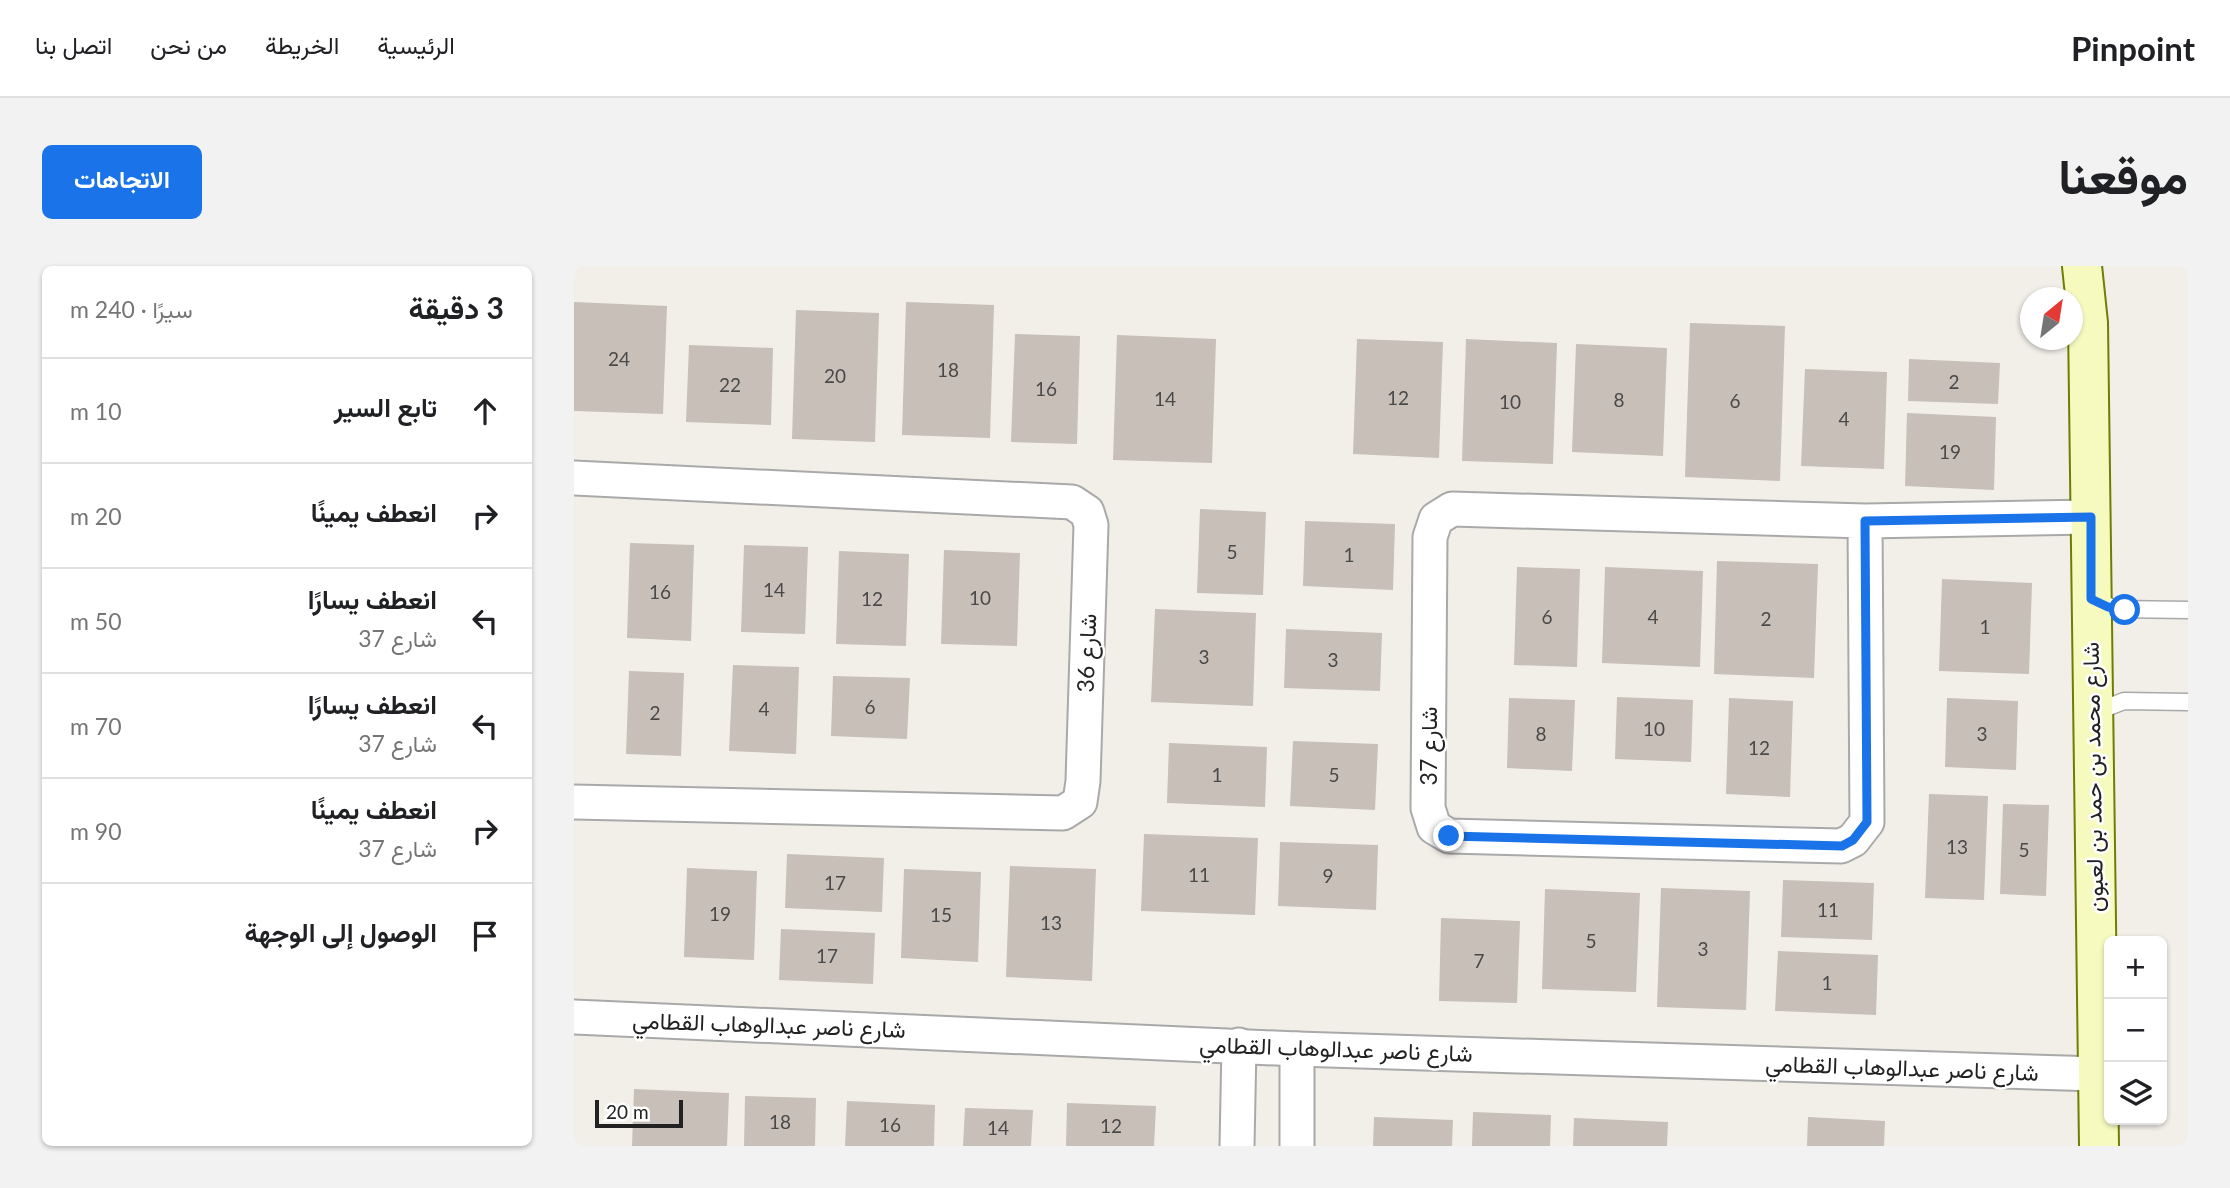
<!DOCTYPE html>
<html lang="ar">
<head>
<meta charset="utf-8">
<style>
	:root { --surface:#fff; --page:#f2f2f2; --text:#202124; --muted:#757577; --line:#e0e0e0; --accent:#1a73e8 }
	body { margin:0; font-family:Lato,Vazirmatn,sans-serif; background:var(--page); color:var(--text); direction:rtl }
	.controls { position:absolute; right:21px; bottom:21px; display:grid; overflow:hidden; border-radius:10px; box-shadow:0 2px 5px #0004 }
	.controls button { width:63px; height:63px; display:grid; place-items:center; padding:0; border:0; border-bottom:2px solid var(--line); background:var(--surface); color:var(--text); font:35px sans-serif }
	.compass { position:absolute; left:1446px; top:21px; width:63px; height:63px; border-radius:50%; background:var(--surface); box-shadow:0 2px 5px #0004; rotate:30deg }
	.scale { position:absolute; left:21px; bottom:18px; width:88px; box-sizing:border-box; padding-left:7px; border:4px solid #222; border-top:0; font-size:19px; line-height:24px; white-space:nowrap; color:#222; -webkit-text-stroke:5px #fff; paint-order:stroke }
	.stop { position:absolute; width:21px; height:21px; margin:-16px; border:5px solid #1a73e8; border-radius:50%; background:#fff }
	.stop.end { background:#1a73e8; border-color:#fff; box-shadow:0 2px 7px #0008 }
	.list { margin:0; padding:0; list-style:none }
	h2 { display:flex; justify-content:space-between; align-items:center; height:91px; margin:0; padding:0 28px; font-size:30px }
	h2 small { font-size:23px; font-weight:400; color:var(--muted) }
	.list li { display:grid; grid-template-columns:46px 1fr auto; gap:21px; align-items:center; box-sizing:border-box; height:105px; padding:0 28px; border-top:2px solid var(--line) }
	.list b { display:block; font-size:26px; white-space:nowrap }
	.list p { margin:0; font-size:23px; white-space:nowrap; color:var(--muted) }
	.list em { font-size:23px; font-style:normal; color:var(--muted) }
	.icon { flex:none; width:38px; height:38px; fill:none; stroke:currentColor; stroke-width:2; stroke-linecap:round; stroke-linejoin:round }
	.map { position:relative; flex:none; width:1614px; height:880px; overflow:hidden; direction:ltr; border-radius:10px }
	header { display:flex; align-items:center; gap:42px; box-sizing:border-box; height:98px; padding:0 35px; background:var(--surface); border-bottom:2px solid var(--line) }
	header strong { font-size:33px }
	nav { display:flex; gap:38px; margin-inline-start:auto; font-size:24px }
	.intro { display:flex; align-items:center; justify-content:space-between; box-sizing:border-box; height:168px; padding:0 42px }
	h1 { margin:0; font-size:49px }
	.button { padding:18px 32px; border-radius:10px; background:var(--accent); color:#fff; font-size:24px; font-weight:700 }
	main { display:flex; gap:42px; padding:0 42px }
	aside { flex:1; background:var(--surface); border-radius:10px; box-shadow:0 2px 5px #0004 }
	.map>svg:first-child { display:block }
	.building { fill:#c7bfb8 }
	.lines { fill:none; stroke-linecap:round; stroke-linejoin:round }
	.lane-casing { stroke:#a9a9a9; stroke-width:19 }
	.street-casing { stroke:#a9a9a9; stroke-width:37 }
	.secondary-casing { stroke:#707d05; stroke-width:42 }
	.lane { stroke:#fff; stroke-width:16 }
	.street { stroke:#fff; stroke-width:33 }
	.secondary { stroke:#f7fabf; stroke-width:38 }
	.route { stroke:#1a73e8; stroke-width:9 }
	.labels { text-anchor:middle; stroke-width:5; stroke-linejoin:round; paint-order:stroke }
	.number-label { font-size:19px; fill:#4b4948 }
	.street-label { font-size:23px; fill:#222; stroke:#fff }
</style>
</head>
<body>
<header>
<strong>Pinpoint</strong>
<nav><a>الرئيسية</a><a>الخريطة</a><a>من نحن</a><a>اتصل بنا</a></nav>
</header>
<div class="intro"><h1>موقعنا</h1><a class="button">الاتجاهات</a></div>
<main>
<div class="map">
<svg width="1614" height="880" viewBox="0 0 1614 880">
	<rect width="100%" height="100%" fill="#f2efe9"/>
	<g class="building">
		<path d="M0,36L93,40L89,148L0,145Z"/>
		<path d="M332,36L420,39L416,172L328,169Z"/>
		<path d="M222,44L305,47L301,176L218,173Z"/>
		<path d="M1116,57L1211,60L1206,215L1111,211Z"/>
		<path d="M441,68L506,70L503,178L437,176Z"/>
		<path d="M543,69L642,73L638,197L539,194Z"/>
		<path d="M783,73L869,76L865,192L779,188Z"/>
		<path d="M892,73L983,77L979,198L888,195Z"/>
		<path d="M1002,78L1093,82L1089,190L998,186Z"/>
		<path d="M115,79L199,82L197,159L112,156Z"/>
		<path d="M1335,93L1426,97L1424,138L1334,135Z"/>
		<path d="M1231,103L1313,106L1310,203L1227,200Z"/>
		<path d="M1333,147L1422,151L1420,224L1331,220Z"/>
		<path d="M626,243L692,246L689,329L623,327Z"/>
		<path d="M731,255L821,258L819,324L729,320Z"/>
		<path d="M56,277L120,279L117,375L53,372Z"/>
		<path d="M170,279L234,281L231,368L167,366Z"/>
		<path d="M370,284L446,287L443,380L367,378Z"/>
		<path d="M265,285L335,288L332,380L262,378Z"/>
		<path d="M1143,295L1244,298L1240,412L1140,408Z"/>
		<path d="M943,301L1006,303L1003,401L940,399Z"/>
		<path d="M1031,301L1129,305L1126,401L1028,397Z"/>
		<path d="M1368,313L1458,317L1455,408L1365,405Z"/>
		<path d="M581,343L682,347L679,440L577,436Z"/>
		<path d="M712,363L808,367L806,425L710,422Z"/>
		<path d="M159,399L225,401L222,488L155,485Z"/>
		<path d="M55,405L110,407L107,490L52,488Z"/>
		<path d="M259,410L336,412L333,473L257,470Z"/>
		<path d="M1043,431L1119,434L1117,496L1041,493Z"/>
		<path d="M935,432L1001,434L998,505L933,502Z"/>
		<path d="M1155,432L1219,435L1216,531L1152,528Z"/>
		<path d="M1373,432L1444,435L1442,504L1371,501Z"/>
		<path d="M719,475L804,478L801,544L716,540Z"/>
		<path d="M595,477L693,481L691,541L593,537Z"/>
		<path d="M1355,528L1414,530L1410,634L1351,632Z"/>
		<path d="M1429,538L1475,539L1472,630L1426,628Z"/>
		<path d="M570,568L684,572L681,649L567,645Z"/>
		<path d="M706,576L804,579L802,644L704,640Z"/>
		<path d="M213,588L310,592L308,646L211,642Z"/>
		<path d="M436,600L522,603L518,715L432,711Z"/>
		<path d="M113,602L183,605L180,694L110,691Z"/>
		<path d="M330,603L407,606L404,696L327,692Z"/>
		<path d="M1209,614L1300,617L1298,674L1207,671Z"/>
		<path d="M1087,622L1176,625L1172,744L1083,741Z"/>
		<path d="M971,623L1066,627L1062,726L968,723Z"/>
		<path d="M867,652L946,655L943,737L865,735Z"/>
		<path d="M207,663L301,667L299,718L205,714Z"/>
		<path d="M1204,685L1304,689L1302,749L1201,745Z"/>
		<path d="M60,823L155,827L153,880H58Z"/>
		<path d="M171,830L242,832L241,880H170Z"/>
		<path d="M273,835L361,839L360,880H271Z"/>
		<path d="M493,837L582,840L580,880H492Z"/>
		<path d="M391,842L459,844L457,880H389Z"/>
		<path d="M899,846L977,849L976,880H898Z"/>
		<path d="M800,851L879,854L878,880H799Z"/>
		<path d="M1234,851L1311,855L1310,880H1233Z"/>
		<path d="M1000,852L1094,856L1093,880H999Z"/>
	</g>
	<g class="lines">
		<defs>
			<g id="lane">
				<path d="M1517,333L1542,343L1614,344"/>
				<path d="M1519,447L1550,435L1614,436"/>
			</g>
			<g id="street">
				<path d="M0,212L498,236L513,246L517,259L509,515L506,536L489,547L0,536"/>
				<path d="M1291,255L1293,556L1279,574L1267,580L875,570L860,561L854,542L856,271L862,253L878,243L1291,255L1517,251"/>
				<path d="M0,751L723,783L1523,808"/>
				<path d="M723,783V880"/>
				<path d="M663,880L665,779"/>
			</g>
			<path id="secondary" d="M1508,0L1514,57L1525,880"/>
		</defs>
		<use href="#lane" class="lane-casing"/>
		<use href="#street" class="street-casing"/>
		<use href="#secondary" class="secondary-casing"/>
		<use href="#lane" class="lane"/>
		<use href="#street" class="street"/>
		<use href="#secondary" class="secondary"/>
	</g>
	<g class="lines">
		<path class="route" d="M875,570L1268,580L1279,574L1293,556L1291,255L1517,251V333L1534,341L1551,344"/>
	</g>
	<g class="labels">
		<g class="number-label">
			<text x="45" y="100">24</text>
			<text x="374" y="111">18</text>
			<text x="261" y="117">20</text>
			<text x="1380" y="123">2</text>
			<text x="156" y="126">22</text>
			<text x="472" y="130">16</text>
			<text x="824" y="139">12</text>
			<text x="591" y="140">14</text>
			<text x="1045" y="141">8</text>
			<text x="1161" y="142">6</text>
			<text x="936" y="143">10</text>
			<text x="1270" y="160">4</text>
			<text x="1376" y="193">19</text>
			<text x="658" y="293">5</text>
			<text x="775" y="296">1</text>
			<text x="200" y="331">14</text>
			<text x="86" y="333">16</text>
			<text x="406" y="339">10</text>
			<text x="298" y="340">12</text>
			<text x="973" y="358">6</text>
			<text x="1079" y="358">4</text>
			<text x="1192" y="360">2</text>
			<text x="1411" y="368">1</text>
			<text x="630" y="398">3</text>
			<text x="759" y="401">3</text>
			<text x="296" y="448">6</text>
			<text x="190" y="450">4</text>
			<text x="81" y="454">2</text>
			<text x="1080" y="470">10</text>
			<text x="967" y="475">8</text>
			<text x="1408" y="475">3</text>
			<text x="1185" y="489">12</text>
			<text x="643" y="516">1</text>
			<text x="760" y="516">5</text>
			<text x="1383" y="588">13</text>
			<text x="1450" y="591">5</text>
			<text x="625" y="616">11</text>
			<text x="754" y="617">9</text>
			<text x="261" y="624">17</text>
			<text x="1254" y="651">11</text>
			<text x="146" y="655">19</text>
			<text x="367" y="656">15</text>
			<text x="477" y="664">13</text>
			<text x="1017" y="682">5</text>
			<text x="1129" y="690">3</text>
			<text x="253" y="697">17</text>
			<text x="905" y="702">7</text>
			<text x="1253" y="724">1</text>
			<text x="206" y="863">18</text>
			<text x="316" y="866">16</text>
			<text x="537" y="867">12</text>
			<text x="424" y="869">14</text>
		</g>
		<g class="street-label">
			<text transform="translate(513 387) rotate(-88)" y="8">شارع 36</text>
			<text transform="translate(855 480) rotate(-90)" y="8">شارع 37</text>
			<text transform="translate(1519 511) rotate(-91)" y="8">شارع محمد بن حمد بن لعبون</text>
			<text transform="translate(195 759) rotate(2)" y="8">شارع ناصر عبدالوهاب القطامي</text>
			<text transform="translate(762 783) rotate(2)" y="8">شارع ناصر عبدالوهاب القطامي</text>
			<text transform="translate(1328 802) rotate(2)" y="8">شارع ناصر عبدالوهاب القطامي</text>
		</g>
	</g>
</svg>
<div class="controls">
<button>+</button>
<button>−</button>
<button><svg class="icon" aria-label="layers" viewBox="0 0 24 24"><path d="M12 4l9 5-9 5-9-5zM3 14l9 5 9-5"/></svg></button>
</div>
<svg class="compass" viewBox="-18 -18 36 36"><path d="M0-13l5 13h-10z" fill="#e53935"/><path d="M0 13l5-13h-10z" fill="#757577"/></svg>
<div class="scale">20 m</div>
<div class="stop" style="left:1551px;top:344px"></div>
<div class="stop end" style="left:875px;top:570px"></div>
</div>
<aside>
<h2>3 دقيقة<small>سيرًا · 240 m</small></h2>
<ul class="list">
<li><svg class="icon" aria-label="ahead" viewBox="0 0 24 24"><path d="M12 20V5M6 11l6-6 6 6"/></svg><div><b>تابع السير</b></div><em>10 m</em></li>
<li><svg class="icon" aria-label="right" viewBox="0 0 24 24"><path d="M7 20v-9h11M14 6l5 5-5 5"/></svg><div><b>انعطف يمينًا</b></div><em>20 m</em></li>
<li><svg class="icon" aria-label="left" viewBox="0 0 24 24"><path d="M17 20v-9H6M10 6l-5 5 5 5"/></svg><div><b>انعطف يسارًا</b><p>شارع 37</p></div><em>50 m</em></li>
<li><svg class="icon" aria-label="left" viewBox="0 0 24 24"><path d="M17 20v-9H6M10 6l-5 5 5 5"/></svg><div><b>انعطف يسارًا</b><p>شارع 37</p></div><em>70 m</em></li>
<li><svg class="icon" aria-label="right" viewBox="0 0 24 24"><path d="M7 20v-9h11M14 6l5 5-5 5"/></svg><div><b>انعطف يمينًا</b><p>شارع 37</p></div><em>90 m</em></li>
<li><svg class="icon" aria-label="arrive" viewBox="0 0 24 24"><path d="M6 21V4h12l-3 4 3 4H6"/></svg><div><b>الوصول إلى الوجهة</b></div></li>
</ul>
</aside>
</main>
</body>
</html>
